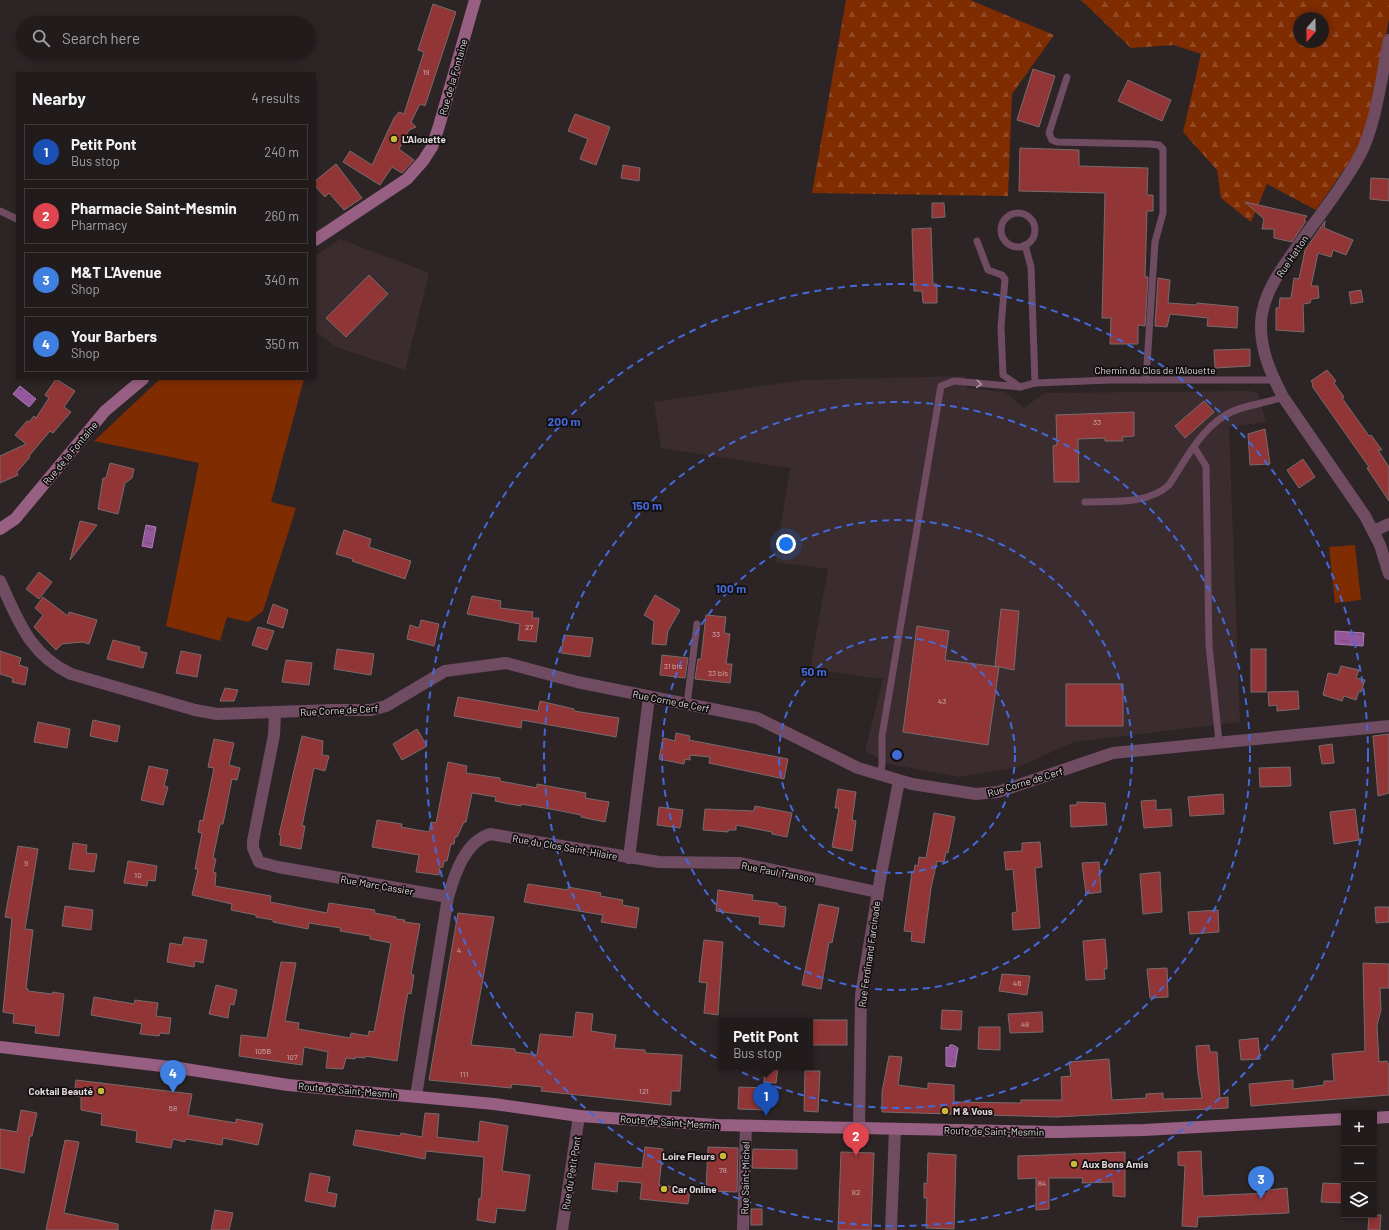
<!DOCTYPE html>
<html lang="en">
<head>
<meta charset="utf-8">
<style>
	:root { --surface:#221b1c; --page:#2a2425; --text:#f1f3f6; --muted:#a2a1a3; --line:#3f393b; --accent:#cbba39 }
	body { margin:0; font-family:Barlow,sans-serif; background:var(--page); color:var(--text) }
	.controls { position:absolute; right:12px; bottom:12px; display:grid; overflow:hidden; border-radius:0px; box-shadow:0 2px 6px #0003 }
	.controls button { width:36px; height:36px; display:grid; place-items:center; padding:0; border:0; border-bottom:1px solid var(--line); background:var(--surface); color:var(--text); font:20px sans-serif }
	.compass { position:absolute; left:1293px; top:12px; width:36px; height:36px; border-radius:50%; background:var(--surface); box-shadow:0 2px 6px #0003; rotate:200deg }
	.you { position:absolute; left:786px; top:544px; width:14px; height:14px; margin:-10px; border:3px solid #fff; border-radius:50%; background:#1a73e8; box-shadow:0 0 0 6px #1a73e833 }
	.badge { display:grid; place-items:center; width:26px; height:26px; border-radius:50%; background:var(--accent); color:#fff; font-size:13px; font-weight:700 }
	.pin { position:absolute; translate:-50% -33px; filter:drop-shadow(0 1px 2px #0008) }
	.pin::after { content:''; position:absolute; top:21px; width:14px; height:12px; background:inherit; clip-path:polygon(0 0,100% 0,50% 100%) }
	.popup { position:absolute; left:719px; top:1018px; width:94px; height:52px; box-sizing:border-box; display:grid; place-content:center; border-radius:0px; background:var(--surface); filter:drop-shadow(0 1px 3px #0005); font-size:13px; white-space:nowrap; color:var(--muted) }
	.popup b { font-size:15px; color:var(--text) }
	.popup::after { content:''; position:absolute; left:50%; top:100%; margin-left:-8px; border:8px solid transparent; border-top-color:var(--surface) }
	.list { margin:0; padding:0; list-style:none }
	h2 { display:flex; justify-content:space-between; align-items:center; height:52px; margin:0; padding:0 16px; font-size:17px }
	h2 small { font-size:13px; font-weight:400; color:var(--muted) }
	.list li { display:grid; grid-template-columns:26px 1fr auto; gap:12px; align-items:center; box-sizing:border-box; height:56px; margin:0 8px 8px; padding:0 8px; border:1px solid var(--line); border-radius:0px }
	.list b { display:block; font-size:15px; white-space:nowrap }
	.list p { margin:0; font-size:13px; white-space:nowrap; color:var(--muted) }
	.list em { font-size:13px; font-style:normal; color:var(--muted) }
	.icon { flex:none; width:22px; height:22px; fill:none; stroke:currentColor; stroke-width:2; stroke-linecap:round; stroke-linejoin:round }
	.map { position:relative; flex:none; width:1389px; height:1230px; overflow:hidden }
	.search { position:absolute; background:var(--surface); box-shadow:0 2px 6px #0003; left:16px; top:16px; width:300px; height:44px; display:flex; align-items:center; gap:10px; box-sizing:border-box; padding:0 14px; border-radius:22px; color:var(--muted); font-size:15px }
	.panel { position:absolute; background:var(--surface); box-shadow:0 2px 6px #0003; left:16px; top:72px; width:300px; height:308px; border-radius:0px }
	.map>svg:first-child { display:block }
	.built { fill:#3b2c2f }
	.green { fill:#7f2c00 }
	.forest { fill:url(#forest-firs); fill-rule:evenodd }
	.water { fill:url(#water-ripples); stroke:#aa7dae }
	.building { fill:#923537; stroke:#776c6c }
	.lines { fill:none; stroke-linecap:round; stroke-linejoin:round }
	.lane { stroke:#6f4c61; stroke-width:7 }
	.street { stroke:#6f4c61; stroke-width:12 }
	.secondary { stroke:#976082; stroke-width:12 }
	.oneway { stroke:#ac98a3 }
	.ring { fill:none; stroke:#4469d8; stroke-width:2; stroke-dasharray:7 5 }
	.poi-dot { fill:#cbba39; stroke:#130f10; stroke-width:1.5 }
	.labels { text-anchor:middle; stroke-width:3.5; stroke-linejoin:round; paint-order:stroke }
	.number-label { font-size:8px; fill:#cbaeb0 }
	.street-label { font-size:10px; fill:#ded7d9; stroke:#130f10 }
	.poi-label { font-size:10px; font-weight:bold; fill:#ded7d9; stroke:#130f10; text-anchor:start }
	.centre { fill:#4469d8; stroke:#130f10; stroke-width:2 }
	.ring-label { font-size:12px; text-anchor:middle; font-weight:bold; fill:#4469d8; stroke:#130f10; stroke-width:3.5; stroke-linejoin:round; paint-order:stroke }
</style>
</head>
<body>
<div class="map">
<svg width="1389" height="1230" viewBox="0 0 1389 1230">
	<defs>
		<pattern id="forest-firs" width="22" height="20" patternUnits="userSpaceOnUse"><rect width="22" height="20" fill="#7f2c00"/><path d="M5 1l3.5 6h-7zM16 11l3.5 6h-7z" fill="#914a25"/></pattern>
		<pattern id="water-ripples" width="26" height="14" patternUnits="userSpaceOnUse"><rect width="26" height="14" fill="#94569c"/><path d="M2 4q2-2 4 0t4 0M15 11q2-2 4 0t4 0" fill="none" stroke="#704c73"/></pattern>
	</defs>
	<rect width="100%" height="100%" fill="#2d2426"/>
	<g class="built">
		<path d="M340,239L429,273L405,370L336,347L315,331V256Z"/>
		<path d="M965,376L967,388L1005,392L1024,408L1044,393L1250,391L1258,393L1266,422L1229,427L1240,722L1074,742L1018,767L959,777L889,764L865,751L883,679L810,669L828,569L775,562L790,468L661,448L654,402L803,380Z"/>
	</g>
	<g class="green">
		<path d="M160,379H304L271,502L296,508L263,611L248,622L227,617L220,641L166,626L199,463L94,441Z"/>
		<path d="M1355,545L1361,600L1335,603L1329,547Z"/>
	</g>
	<g class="forest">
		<path d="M846,0H970L1054,35L1012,94L1008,196L812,193Z"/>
		<path d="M1078,0H1389V19L1369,133L1316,210L1267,184L1251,222L1221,198L1217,170L1183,132L1201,54L1174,45L1131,48L1082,1ZM1299,18H1323V42H1299Z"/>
	</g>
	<g class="water">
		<path d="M20,386L36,399L29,407L13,394Z"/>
		<path d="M146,525L156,527L152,548L142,546Z"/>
		<path d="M1335,631L1364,633L1363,646L1335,644Z"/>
		<path d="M950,1045H953L958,1048L955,1067L946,1066V1047L949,1048Z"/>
	</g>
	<g class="building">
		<path d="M433,4L456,12L425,106L420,104L411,122L416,127L409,130L399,149L414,160L402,173L392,167L380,185L343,162L350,151L372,165L394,118L399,112L404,114L424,52L418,50Z"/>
		<path d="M1033,69L1055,76L1039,127L1017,120Z"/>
		<path d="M1128,80L1171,100L1162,121L1118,101Z"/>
		<path d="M575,114L610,127L596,165L580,159L588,139L568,131Z"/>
		<path d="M1020,148L1079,150V166L1148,168L1147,195H1153V211H1147L1145,277H1148L1145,326L1138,325V344H1110L1111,318H1102L1105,193L1019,191Z"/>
		<path d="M336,164L362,198L344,210L329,193L325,197L315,186V181Z"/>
		<path d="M623,165L640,168L639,181L621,178Z"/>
		<path d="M1371,178L1389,179V201L1370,199Z"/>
		<path d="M1245,202L1307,216L1304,220L1306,221L1292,242L1274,238V229H1262L1264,219Z"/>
		<path d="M932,203H944L945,217L932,218Z"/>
		<path d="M1325,221L1324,228L1353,240L1346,255L1333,250L1331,257L1318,253L1311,286H1318L1319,298L1311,299L1310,303L1303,304L1304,332L1276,330V308H1279L1280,298H1291L1294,278L1299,279L1305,250Z"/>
		<path d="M931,228L933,284H937V303H923L922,291H914L912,229Z"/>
		<path d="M369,275L388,294L346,337L326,318Z"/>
		<path d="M1158,278L1170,280L1168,303L1197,305V303L1238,307L1237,328L1207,326L1208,318L1170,314L1167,327L1155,326Z"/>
		<path d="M1361,290L1363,302L1351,304L1349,292Z"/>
		<path d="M1250,349V366L1215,368L1214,350Z"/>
		<path d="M1327,370L1336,381L1334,383L1344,397L1342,398L1369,436L1371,435L1382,450H1378L1389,467V501L1367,468L1369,467L1312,386L1313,384L1311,381Z"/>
		<path d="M56,379L75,391L64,407L71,412L53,433L50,431L29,456L30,457L17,472L18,475L0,483V456L26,444L15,435L27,421L29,422L34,416L36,418L49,398L45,395Z"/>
		<path d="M1204,401L1214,412L1185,438L1175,426Z"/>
		<path d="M1134,412V436L1122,437L1123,441H1105V438L1078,439L1079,482H1054L1053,446L1057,445L1056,415Z"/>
		<path d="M1265,429L1270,464L1250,465L1248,434Z"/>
		<path d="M1303,459L1315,477L1299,488L1287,470Z"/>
		<path d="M110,463L134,469L132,478L125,483L118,514L98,509L103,478H106Z"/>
		<path d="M80,521L97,525L70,560Z"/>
		<path d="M344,530L371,539L369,547L411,561L405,579L352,561L353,559L336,554Z"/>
		<path d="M39,572L52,582L39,599L26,589Z"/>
		<path d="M655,595L680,610L668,631L666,645L652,644L654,621L644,615Z"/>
		<path d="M472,596L501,601L500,608L533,612L532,618H539L536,642L518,640L520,624L467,614Z"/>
		<path d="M43,597L68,616L69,612L97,620L89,644L82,642L62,644L56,650L34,627L43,615L35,608Z"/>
		<path d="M273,604L288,610L283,628L267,623Z"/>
		<path d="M1001,609L1019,611L1014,670L995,666Z"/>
		<path d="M706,615L726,617L724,633L730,634L726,664H732L730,683L695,679L698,659H701Z"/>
		<path d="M421,620L439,624L434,646L407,639L410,625L419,628Z"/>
		<path d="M917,626L949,631L945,660L999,667L988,745L903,732Z"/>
		<path d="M258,627L274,631L267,650L252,645Z"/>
		<path d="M564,635L593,638L590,657L561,653Z"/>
		<path d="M113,640L140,647L139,651L147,653L143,668L107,659Z"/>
		<path d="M337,649L374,654L371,675L334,669Z"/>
		<rect x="1251" y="649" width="15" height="43"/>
		<path d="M0,651L21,658L19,665L28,668L25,685L12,682L13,678L0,674Z"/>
		<path d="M181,651L201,655L197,677L176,673Z"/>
		<path d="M662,655L688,658L685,678L660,675Z"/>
		<path d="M286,660L312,663L309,685L282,682Z"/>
		<path d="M1341,666L1359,670L1356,678L1365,680L1361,692L1359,691L1356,700L1344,696L1342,701L1323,695L1328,673L1338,675Z"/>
		<rect x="1066" y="684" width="57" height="42"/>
		<path d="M225,688L238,690L234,701H220Z"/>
		<path d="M1298,691L1299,709L1277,711V705L1269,706L1268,692Z"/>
		<path d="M458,697L538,711L540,701L574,709V711L619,718L616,737L522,720L521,728L454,716Z"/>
		<path d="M93,720L120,726L117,742L90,736Z"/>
		<path d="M38,722L70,729L67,748L34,742Z"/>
		<path d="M417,729L427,746L402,760L393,744Z"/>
		<path d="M676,733L690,736L689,740L788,759L784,779L709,763L710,757L690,755V760L685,759L684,764L659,759L663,738L675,741Z"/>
		<path d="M1389,734V793L1378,796L1373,736Z"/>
		<path d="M302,736L323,741L322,755L329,756L325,771L314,768L306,806L302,826H305L301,849L280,845L281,835H279Z"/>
		<path d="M214,739L234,743L229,765L240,768L237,780L232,779L223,824H220L213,858L216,859L213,872L216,873L215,886L271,896L270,902L327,913L329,903L375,910L374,913L396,917V919L405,920L404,922L420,924L411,974L414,975L411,994L408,993L404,1014L397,1061L365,1056V1058L355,1057V1059L346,1058L343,1069L326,1068L328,1052L304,1047L302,1065L239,1056L241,1035L267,1038L281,962L296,963L285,1021L299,1023L298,1029L350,1038L351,1033L368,1036L369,1031L374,1032L391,943L370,939V936L340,931L341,928L309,923L308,929L273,922V920L256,917V915L231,910L232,904L192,895L198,869H195L202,833L198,832L200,820L203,821L214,768L208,767Z"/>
		<path d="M1332,744L1334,763L1322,764L1319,746Z"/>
		<path d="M448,762L467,766L466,773L500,778V781L537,788V784L586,793L585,798L609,802L605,822L581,817V815L556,810L521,804V806L504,803L495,801L496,797L472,793L466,822H464L457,837H455L454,844H451L447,861H444L443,867H440L439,875L416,872L419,855L372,847L377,820L402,824L401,827L429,832L431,822L436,823Z"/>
		<path d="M149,766L168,770L164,786L168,787L163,805L141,800Z"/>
		<path d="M1290,767L1291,786L1260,787L1259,768Z"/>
		<path d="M838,789L856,792L852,820L856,821L852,851L832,847L839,808H835Z"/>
		<path d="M1223,794L1224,814L1190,816L1188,797Z"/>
		<path d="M1156,800V810L1171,809L1172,826L1144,828L1141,801Z"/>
		<path d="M1077,802L1105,803L1107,825L1071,827L1070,805H1077Z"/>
		<path d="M755,806L792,813L787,837L772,834V832L736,825V830H728V832L703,830L705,809L754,811Z"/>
		<path d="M659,807L683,810L680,828L657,825Z"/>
		<path d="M1355,809L1359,840L1334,844L1330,812Z"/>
		<path d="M934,813L955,817L948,853L946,852L944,862L937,861L931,888L924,943L911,941L912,932L904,931L912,872H914L915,865L918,866L919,857L926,858Z"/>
		<path d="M1040,842L1042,867L1035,868L1040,928L1013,930L1012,913L1017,912L1013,869L1006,870L1004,852L1022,851V843Z"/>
		<path d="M73,843L87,845L86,853L97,854L94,872L69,869Z"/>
		<path d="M18,846L38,849L25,929L33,930L26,988L28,989V991L52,994L53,992L64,994L59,1036L35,1033L36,1026L13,1023L14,1014L3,1012L12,918L5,917Z"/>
		<path d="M128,861L157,866L155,881L148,880L147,886L124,883Z"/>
		<path d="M1099,862L1101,892L1086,894L1082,863Z"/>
		<path d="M1160,872L1162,912L1143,914L1140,874Z"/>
		<path d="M528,884L568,890V887L601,893L600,896L623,900L622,905L639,908L636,928L601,922L603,915L524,902Z"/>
		<path d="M718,890L753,895L752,900L777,903L779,906L786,907L784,927L759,924L760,917L716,911Z"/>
		<path d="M819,904L839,908L832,943L829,942L821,989L802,985Z"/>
		<path d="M65,906L93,910L91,930L62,926Z"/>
		<path d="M1375,907H1389V922L1376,923Z"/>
		<path d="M1218,910L1219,932L1190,934L1188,912Z"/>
		<path d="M458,913L494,917L471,1045L515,1049V1052L537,1055L540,1034L573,1037L576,1012L593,1014L591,1031L616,1035L614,1048L645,1050V1053L682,1055L680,1091H671V1105L541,1091L542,1087L512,1084L511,1088L429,1080Z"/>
		<path d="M184,937L207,940L203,963L195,961L194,967L167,962L170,943L182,945Z"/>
		<path d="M1105,939L1107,962V969H1104L1105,979L1086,980L1083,941Z"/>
		<path d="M704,940L723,942L718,1015L704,1013L707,983L699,982Z"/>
		<path d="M1363,963L1389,964V988H1380L1381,1010L1377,1025L1379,1062L1387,1061L1389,1065V1095L1251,1106L1249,1084L1293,1080V1089L1324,1085V1081H1334L1332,1054L1365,1051Z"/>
		<path d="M1167,968L1168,997L1150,998L1147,969Z"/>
		<path d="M1002,974L1030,976L1027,995L999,991Z"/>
		<path d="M216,985L237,990L234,1005L230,1004L228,1018L209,1014Z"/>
		<path d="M94,997L134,1004L135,1000L158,1003L156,1016L171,1018L169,1034L160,1033L159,1036L140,1034L142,1024L91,1015Z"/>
		<path d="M942,1010L962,1011L961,1030L941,1029Z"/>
		<path d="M1042,1012L1043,1032L1010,1033L1008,1014Z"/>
		<rect x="810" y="1020" width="37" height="25"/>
		<path d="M979,1027H1000V1050L978,1049Z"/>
		<path d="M1258,1038L1260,1059L1241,1060L1239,1040Z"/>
		<path d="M1209,1045L1210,1052H1217L1220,1098L1228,1097V1108L1056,1117L882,1112V1092L889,1056L902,1057L898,1085L928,1089V1083L954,1085V1102L1021,1103V1100H1062L1061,1077L1071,1076L1069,1062L1109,1059L1112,1100L1146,1098V1094L1163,1093V1099L1202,1098L1198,1074L1196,1046Z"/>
		<path d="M765,1067H778L776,1083L764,1082Z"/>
		<path d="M805,1071H820L818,1112L804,1111Z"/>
		<path d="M76,1080L192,1094L188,1115L236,1123V1119L263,1124L258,1145L223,1138L222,1145L186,1139L185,1142L173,1139L171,1148L136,1142L137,1131L101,1125L102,1114L81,1110V1097L74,1096Z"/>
		<path d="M739,1087L767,1088L766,1110L738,1109Z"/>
		<path d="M21,1110L37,1113L32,1136H30L24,1173L0,1168V1129L17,1132Z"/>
		<path d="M425,1113L439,1114L437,1137L478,1142L480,1121L508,1126L502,1171L530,1175L525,1211L497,1208L495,1223L477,1220L479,1198L481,1199L484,1157L426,1151L425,1159L353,1145L356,1130L400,1136L401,1133L422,1137Z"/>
		<path d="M65,1140L79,1142L64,1213L118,1224V1230H46Z"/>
		<path d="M645,1147L663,1149L659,1185L690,1189L688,1204L640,1199L642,1183L618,1181L617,1192L592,1189L595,1163L642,1168Z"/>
		<path d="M708,1147L738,1148L737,1192L706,1191Z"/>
		<path d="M753,1149L797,1150V1169L752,1168Z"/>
		<path d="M1201,1151L1203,1196L1268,1193V1190L1287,1188L1289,1213L1198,1217L1197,1227L1182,1226L1185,1166L1178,1165V1152Z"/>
		<path d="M841,1152L874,1153L871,1230H838Z"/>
		<path d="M1125,1152V1197L1113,1196V1182L1082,1183L1083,1178H1049V1209L1036,1210V1178L1018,1179V1156Z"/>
		<path d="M928,1153L956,1155L954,1229L926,1228L927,1198H924V1183L927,1184Z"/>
		<path d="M310,1173L330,1177L327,1192L337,1194L335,1207L305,1201Z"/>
		<path d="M1323,1183L1344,1184V1203L1321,1202Z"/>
		<rect x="751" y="1209" width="11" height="16"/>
		<path d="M215,1210L233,1213L229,1230H211Z"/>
		<path d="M1369,1215H1381L1380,1230H1368Z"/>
	</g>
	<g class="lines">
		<g class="lane">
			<path d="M1067,77L1049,133L1052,140L1057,142L1150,144L1159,145L1163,149V213L1155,242L1146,380"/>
			<path d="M0,211L17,219"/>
			<circle cx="1018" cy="230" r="17"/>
			<path d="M977,241L988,270L1002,275L1005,279L1001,327L1003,375L1020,387"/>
			<path d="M1025,245L1031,267L1035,383"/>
			<path d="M1194,447L1206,466L1209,645L1219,742"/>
			<path d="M1085,502C1112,501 1147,505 1169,485C1184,462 1200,431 1224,416C1241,405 1264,404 1283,397"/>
			<path d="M687,704L697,624"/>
			<path d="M880,775L882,765V736L941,386L954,381L1020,387L1035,383L1110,380H1274"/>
		</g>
		<g class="street">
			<path d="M1389,40C1382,74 1376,125 1360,155C1344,185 1322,212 1302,240C1285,264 1262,292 1261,323C1260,350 1271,374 1283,397L1365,516L1380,545L1389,574"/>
			<path d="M1374,531L1389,524"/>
			<path d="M0,581C18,620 29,654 71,674L195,710L217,714L333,710H371L386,706L445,671L506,663L577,682L757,718L858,768L912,784L976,794L998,792L1113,753L1389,726"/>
			<path d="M275,713L274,735L253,841V848L259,862L278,867L448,897"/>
			<path d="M629,858L649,697"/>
			<path d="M416,1096L448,897C455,873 465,842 490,834L659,862L740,863L877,892"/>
			<path d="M859,1129L861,995L881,874L899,781"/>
			<path d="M562,1230L579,1116"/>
			<path d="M743,1230L746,1126"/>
			<path d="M891,1230L895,1129"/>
		</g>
		<g class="secondary">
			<path d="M315,240L407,179L423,161L432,147L439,126L475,0"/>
			<path d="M0,529L15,519L105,411L143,379"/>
			<path d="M0,1047L179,1068L288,1085L494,1104L579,1116L717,1125L1057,1132L1144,1130L1344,1119"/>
			<path d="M1374,1118L1389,1117"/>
		</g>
	</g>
	<defs><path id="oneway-chevron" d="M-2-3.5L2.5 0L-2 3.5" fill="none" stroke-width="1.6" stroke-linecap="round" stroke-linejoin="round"/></defs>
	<use class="oneway" href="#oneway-chevron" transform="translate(979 384) rotate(5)"/>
	<g class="ring">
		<circle cx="897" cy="755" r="118"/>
		<circle cx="897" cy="755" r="235"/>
		<circle cx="897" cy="755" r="353"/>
		<circle cx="897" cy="755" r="471"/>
	</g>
	<g class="poi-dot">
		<circle cx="394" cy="139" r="4"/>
		<circle cx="101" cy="1091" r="4"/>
		<circle cx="945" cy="1111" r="4"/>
		<circle cx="723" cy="1156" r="4"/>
		<circle cx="1074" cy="1164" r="4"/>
		<circle cx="664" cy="1189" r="4"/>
	</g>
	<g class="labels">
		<g class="number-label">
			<text x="426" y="75">19</text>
			<text x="1097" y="425">33</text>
			<text x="529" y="630">27</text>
			<text x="716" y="637">33</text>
			<text x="673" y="669">31 bis</text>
			<text x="718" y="676">33 bis</text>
			<text x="942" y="704">43</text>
			<text x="26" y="866">9</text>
			<text x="138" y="878">10</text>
			<text x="459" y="953">4</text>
			<text x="1017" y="986">46</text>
			<text x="1025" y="1027">48</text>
			<text x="263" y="1054">105B</text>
			<text x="292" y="1060">107</text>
			<text x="464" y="1077">111</text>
			<text x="644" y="1094">121</text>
			<text x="173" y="1111">68</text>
			<text x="723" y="1173">78</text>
			<text x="1042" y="1186">84</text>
			<text x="856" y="1195">82</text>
		</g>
		<g class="street-label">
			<text transform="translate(453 77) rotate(-74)" y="4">Rue de la Fontaine</text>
			<text transform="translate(1292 256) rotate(-56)" y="4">Rue Hatton</text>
			<text x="1155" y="374">Chemin du Clos de l'Alouette</text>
			<text transform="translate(70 453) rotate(-50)" y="4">Rue de la Fontaine</text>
			<text transform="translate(671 701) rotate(11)" y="4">Rue Corne de Cerf</text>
			<text transform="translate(339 710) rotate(-3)" y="4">Rue Corne de Cerf</text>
			<text transform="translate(1025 782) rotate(-17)" y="4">Rue Corne de Cerf</text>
			<text transform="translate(565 847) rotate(10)" y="4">Rue du Clos Saint-Hilaire</text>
			<text transform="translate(778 872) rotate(11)" y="4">Rue Paul Transon</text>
			<text transform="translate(377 885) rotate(10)" y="4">Rue Marc Cassier</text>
			<text transform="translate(869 954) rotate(-82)" y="4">Rue Ferdinand Farcinade</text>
			<text transform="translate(348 1090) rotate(5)" y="4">Route de Saint-Mesmin</text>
			<text transform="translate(670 1122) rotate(4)" y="4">Route de Saint-Mesmin</text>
			<text transform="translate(994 1131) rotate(1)" y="4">Route de Saint-Mesmin</text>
			<text transform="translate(571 1173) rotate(-81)" y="4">Rue du Petit Pont</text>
			<text transform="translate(745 1178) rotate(-89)" y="4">Rue Saint-Michel</text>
		</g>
		<g class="poi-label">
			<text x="402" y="143">L'Alouette</text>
			<text x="93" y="1095" text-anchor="end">Coktail Beauté</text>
			<text x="953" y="1115">M &amp; Vous</text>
			<text x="715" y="1160" text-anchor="end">Loire Fleurs</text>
			<text x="1082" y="1168">Aux Bons Amis</text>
			<text x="672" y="1193">Car Online</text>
		</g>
	</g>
	<circle cx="897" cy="755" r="6" class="centre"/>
	<g class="ring-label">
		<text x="564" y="426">200 m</text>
		<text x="647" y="510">150 m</text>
		<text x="731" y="593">100 m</text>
		<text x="814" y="676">50 m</text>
	</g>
</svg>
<div class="controls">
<button>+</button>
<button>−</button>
<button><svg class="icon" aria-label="layers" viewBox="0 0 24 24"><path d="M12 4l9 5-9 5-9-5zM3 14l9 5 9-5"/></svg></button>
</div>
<svg class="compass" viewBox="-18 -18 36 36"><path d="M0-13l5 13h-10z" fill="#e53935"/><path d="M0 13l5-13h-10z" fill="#a2a1a3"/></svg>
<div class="you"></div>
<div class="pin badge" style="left:766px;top:1116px;background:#1a4fb4">1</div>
<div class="popup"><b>Petit Pont</b>Bus stop</div>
<div class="pin badge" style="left:856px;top:1156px;background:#e0444e">2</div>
<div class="pin badge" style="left:1261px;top:1199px;background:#3f7fe0">3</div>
<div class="pin badge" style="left:173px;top:1093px;background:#3f7fe0">4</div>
<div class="search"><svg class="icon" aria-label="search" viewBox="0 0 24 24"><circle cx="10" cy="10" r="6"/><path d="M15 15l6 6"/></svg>Search here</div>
<section class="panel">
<h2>Nearby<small>4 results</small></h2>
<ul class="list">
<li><span class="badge" style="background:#1a4fb4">1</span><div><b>Petit Pont</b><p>Bus stop</p></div><em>240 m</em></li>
<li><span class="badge" style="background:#e0444e">2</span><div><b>Pharmacie Saint-Mesmin</b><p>Pharmacy</p></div><em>260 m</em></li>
<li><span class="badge" style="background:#3f7fe0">3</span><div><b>M&amp;T L'Avenue</b><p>Shop</p></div><em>340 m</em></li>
<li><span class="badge" style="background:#3f7fe0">4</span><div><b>Your Barbers</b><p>Shop</p></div><em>350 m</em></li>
</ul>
</section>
</div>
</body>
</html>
